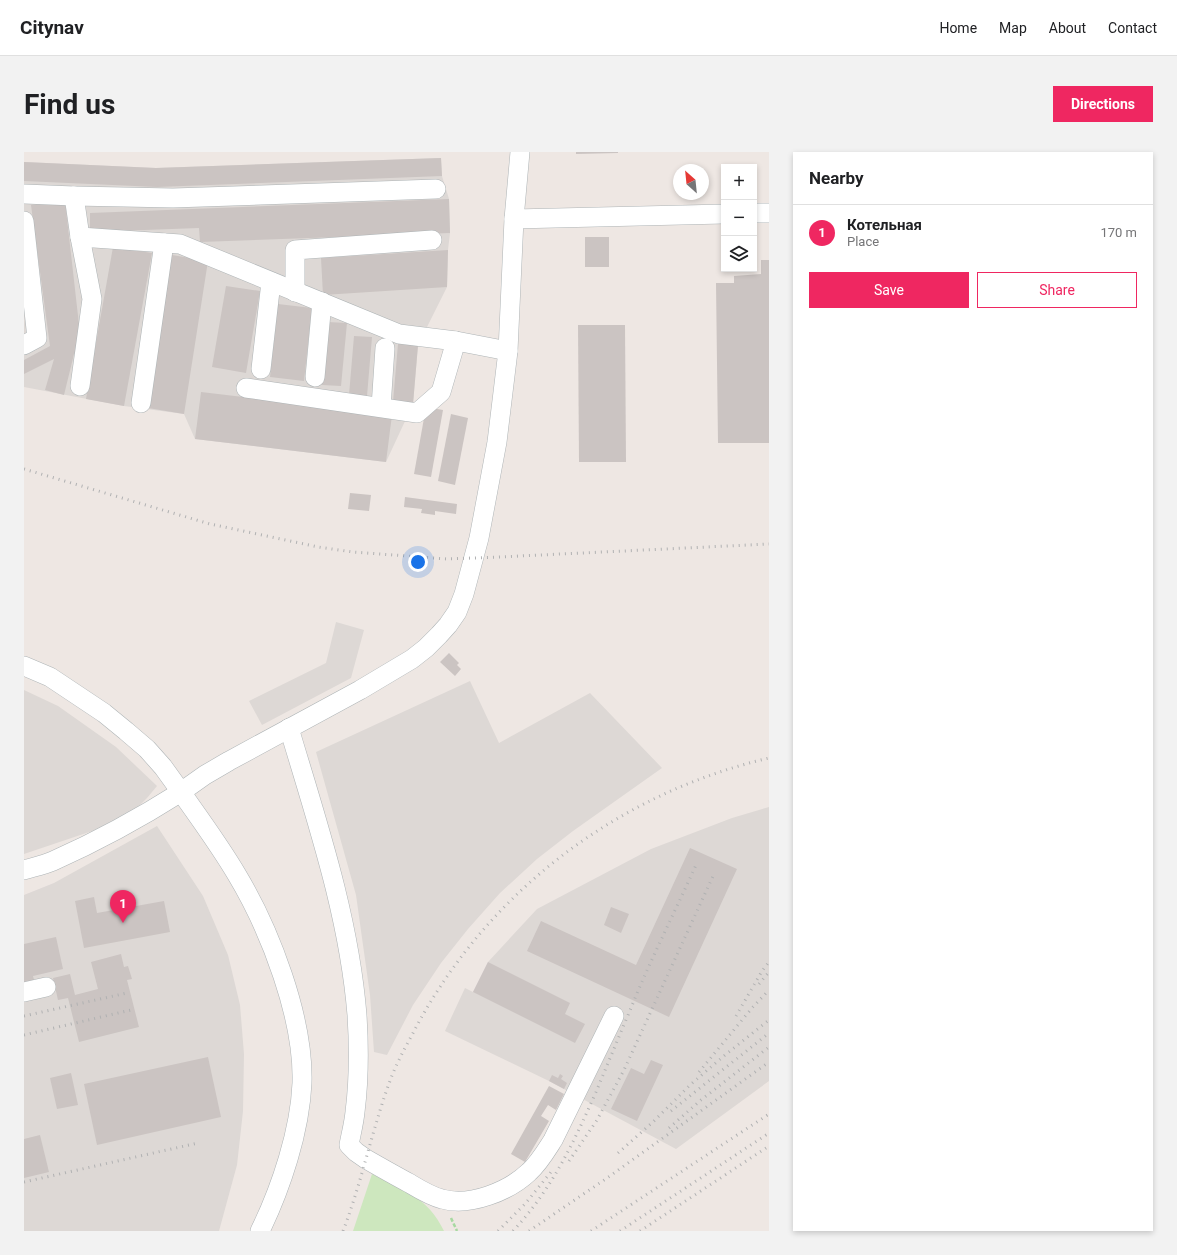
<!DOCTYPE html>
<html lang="en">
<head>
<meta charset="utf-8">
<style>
	:root { --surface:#fff; --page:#f2f2f2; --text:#202124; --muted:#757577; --line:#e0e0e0; --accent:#ef2761 }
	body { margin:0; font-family:Roboto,sans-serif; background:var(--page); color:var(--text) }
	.controls { position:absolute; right:12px; top:12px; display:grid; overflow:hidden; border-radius:0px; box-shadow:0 2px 6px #0003 }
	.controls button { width:36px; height:36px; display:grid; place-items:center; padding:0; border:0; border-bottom:1px solid var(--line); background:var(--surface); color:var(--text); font:20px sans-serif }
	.compass { position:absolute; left:649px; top:12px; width:36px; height:36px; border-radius:50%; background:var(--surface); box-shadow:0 2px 6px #0003; rotate:333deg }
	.you { position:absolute; left:394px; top:410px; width:14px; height:14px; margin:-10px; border:3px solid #fff; border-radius:50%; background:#1a73e8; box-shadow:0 0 0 6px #1a73e833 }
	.badge { display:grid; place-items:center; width:26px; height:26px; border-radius:50%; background:var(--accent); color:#fff; font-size:13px; font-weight:700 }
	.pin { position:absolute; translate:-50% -33px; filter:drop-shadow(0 1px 2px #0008) }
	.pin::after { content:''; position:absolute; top:21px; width:14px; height:12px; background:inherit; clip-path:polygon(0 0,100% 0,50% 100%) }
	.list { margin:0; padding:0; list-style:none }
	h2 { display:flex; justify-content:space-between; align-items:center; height:52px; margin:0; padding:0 16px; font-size:17px }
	h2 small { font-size:13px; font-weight:400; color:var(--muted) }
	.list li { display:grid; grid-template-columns:26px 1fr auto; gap:12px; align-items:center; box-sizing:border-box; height:56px; padding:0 16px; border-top:1px solid var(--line) }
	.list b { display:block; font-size:15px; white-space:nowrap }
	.list p { margin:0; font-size:13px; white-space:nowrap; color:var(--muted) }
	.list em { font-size:13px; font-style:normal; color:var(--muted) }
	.actions { display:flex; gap:8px; padding:12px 16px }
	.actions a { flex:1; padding:9px 0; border:1px solid var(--accent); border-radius:0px; text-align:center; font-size:14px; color:var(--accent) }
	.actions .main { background:var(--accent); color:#fff }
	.icon { flex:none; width:22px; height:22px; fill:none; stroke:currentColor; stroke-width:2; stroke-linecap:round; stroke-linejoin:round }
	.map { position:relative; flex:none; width:745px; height:1079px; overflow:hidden; border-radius:0px }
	header { display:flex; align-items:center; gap:24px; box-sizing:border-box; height:56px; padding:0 20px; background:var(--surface); border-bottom:1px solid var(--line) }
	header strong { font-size:19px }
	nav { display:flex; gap:22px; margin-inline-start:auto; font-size:14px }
	.intro { display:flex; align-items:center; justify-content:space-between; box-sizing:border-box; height:96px; padding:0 24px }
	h1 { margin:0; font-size:28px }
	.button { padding:10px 18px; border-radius:0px; background:var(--accent); color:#fff; font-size:14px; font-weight:700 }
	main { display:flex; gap:24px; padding:0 24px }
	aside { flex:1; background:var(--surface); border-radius:0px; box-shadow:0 2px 6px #0003 }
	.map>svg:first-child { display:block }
	.industrial { fill:#ddd8d5 }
	.green { fill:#cde7be }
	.building { fill:#cbc4c2 }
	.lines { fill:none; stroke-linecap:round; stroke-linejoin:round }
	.minor-casing { stroke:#aeb4b6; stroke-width:20 }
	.path { stroke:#a7d9a1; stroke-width:2.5; stroke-dasharray:4 2; stroke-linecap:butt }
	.minor { stroke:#fff; stroke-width:19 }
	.rail { stroke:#b0b1b2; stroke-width:3; stroke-dasharray:1 5; stroke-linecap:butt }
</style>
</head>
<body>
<header>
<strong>Citynav</strong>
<nav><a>Home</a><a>Map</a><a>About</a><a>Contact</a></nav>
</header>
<div class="intro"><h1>Find us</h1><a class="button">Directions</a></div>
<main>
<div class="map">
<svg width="745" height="1079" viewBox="0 0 745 1079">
	<rect width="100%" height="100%" fill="#eee7e3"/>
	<g class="industrial">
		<path d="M417,6L418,24L425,47L426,81L424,98L423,135L394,193L389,252L362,310L171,287L160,262L100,254L0,235V10L132,16Z"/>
		<path d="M312,470L340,478L327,526L238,573L225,549L302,511Z"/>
		<path d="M446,529L475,591L566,541L638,616L549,679L513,707L476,741L444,777L417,811L389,853L363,903L350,900L346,843L332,743L292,600Z"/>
		<path d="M0,538L34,554L92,595L133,634L123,646L113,656L86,673L0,702Z"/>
		<path d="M745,655V929L652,997L525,929L421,879L441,836L449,840L464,810L513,757L627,697L708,666Z"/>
		<path d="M133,674L179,744L204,803L216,853L220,902L219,959L213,1013L195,1079H0V743L30,731Z"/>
	</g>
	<path class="green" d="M348,1022C379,1038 404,1045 420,1079H329Z"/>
	<g class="building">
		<path d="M552,0H594V1L552,2Z"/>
		<path d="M417,6L418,24L133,35L0,29V10L132,16Z"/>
		<path d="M425,47L426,81L176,90L175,76L66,80V61Z"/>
		<path d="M41,49L58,199L50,202L40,243L21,238L30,207L0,222V208L26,194L7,53Z"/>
		<rect x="561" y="85" width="24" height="30"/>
		<path d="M89,95L128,101L100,254L62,247Z"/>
		<path d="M424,98L423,135L299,143L297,106Z"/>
		<path d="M148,103L184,109L160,262L124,256Z"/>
		<path d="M737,108H745V291H694L692,131H710V124L737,122Z"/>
		<path d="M202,134L236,139L222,221L188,215Z"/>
		<path d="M254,152L288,156L280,229L246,225Z"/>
		<path d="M303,170L323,171L317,234L298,233Z"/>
		<path d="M554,173H601L602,310H555Z"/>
		<path d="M330,184L348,185L343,244L325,243Z"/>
		<path d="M374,192L394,193L389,252L369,250Z"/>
		<path d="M177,240L368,263L362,310L171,287Z"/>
		<path d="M402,255L419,258L407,325L390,322Z"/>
		<path d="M427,262L444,266L431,333L414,329Z"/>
		<path d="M326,341L347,343L345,359L324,357Z"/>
		<path d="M381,345L433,352L432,362L411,359V363L397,361L398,357L380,355Z"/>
		<path d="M425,501L435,511L433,513L437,517L431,524L416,510Z"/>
		<path d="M666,696L713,717L645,865L503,799L517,769L612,813Z"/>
		<path d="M70,745L73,761L140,749L146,780L60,796L51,749Z"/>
		<path d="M587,755L605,762L597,781L580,773Z"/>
		<path d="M32,785L39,817L9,824L10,828L0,830V792Z"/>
		<path d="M97,802L100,815L104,814L108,827L103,828L115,875L55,890L44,846L34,848L29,826L46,822L51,843L74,837L67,810Z"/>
		<path d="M464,810L546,851L541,862L561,872L551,891L449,840Z"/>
		<path d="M184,905L197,965L73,993L60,932Z"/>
		<path d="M627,908L639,913L613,969L587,957L607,916L620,922Z"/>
		<path d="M47,921L54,953L33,957L26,926Z"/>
		<path d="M536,922L539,924L537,927L543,931L540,937L525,929L528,923L534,926Z"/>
		<path d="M525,934L540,942L532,958L524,953L517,964L525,969L501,1010L487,1002Z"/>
		<path d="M16,983L25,1020L0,1026V987Z"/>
	</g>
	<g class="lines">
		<defs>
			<g id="minor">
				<path d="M0,42L50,44L149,46L412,37"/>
				<path d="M50,44L56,85"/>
				<path d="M730,61H745"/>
				<path d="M490,67L700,62"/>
				<path d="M0,69L13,186L0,193"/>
				<path d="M271,140V98L408,88"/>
				<path d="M237,217L247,130"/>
				<path d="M291,225L298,150"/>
				<path d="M56,234L68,147L56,85L156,92L375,182L432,189L484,199"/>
				<path d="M222,236L393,261L417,240L432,189"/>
				<path d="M117,251L140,91"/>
				<path d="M357,255L361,196"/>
				<path d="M0,514L26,525L80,561L102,579L123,597L139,615L157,640L181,623L205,609L336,538L388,507L402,496L415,483L424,473L433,460L440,442L455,386L473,290L484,199L490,67L496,0"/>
				<path d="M265,576C293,670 325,764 333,863C335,894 335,928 331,960C330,971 327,982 325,993L332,1000L342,1007C356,1015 370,1023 385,1031C395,1037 406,1044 418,1047C446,1055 485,1039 505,1020C515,1011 522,999 529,988L590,864"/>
				<path d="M0,718C10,715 20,713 29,709C74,689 116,666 157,640C176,667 196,694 213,723C246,778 280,866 278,931C276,979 257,1036 236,1079"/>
				<path d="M0,840L22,835"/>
			</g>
		</defs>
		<use href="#minor" class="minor-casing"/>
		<path class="path" d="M427,1066L433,1079"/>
		<use href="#minor" class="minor"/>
		<g class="rail">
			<path d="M0,317L186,372L294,395L329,400L423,407L475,405L745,392"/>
			<path d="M735,832L745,820"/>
			<path d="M0,864L103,841"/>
			<path d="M712,864L738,819L745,810"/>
			<path d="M0,883L107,858"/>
			<path d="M675,920L728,856L745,838"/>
			<path d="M647,959L745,881"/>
			<path d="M645,976L677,948L745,895"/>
			<path d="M594,1001L629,970L666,933L701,903L745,868"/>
			<path d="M545,1009L573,968L600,918L690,722"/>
			<path d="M0,1030L174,991"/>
			<path d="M319,1079C339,1027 349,972 369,921C375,907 382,894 389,881C462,741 592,642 745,606"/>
			<path d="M474,1079L501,1052L527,1020"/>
			<path d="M489,1079C528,1037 549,992 572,940C586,906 600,873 614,839C632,797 653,755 672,713"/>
			<path d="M505,1079L586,1024L745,910"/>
			<path d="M567,1079L745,962"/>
			<path d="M596,1079L745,981"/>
			<path d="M616,1079L745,994"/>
		</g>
	</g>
</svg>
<div class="controls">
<button>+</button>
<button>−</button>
<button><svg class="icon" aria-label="layers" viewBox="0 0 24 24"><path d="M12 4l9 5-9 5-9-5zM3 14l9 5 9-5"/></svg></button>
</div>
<svg class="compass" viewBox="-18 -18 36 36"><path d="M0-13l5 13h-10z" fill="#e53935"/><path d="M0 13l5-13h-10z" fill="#757577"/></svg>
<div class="you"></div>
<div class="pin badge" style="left:99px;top:771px">1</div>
</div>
<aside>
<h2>Nearby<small></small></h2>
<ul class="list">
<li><span class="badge">1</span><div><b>Котельная</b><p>Place</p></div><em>170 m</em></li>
</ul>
<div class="actions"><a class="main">Save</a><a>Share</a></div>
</aside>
</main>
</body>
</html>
